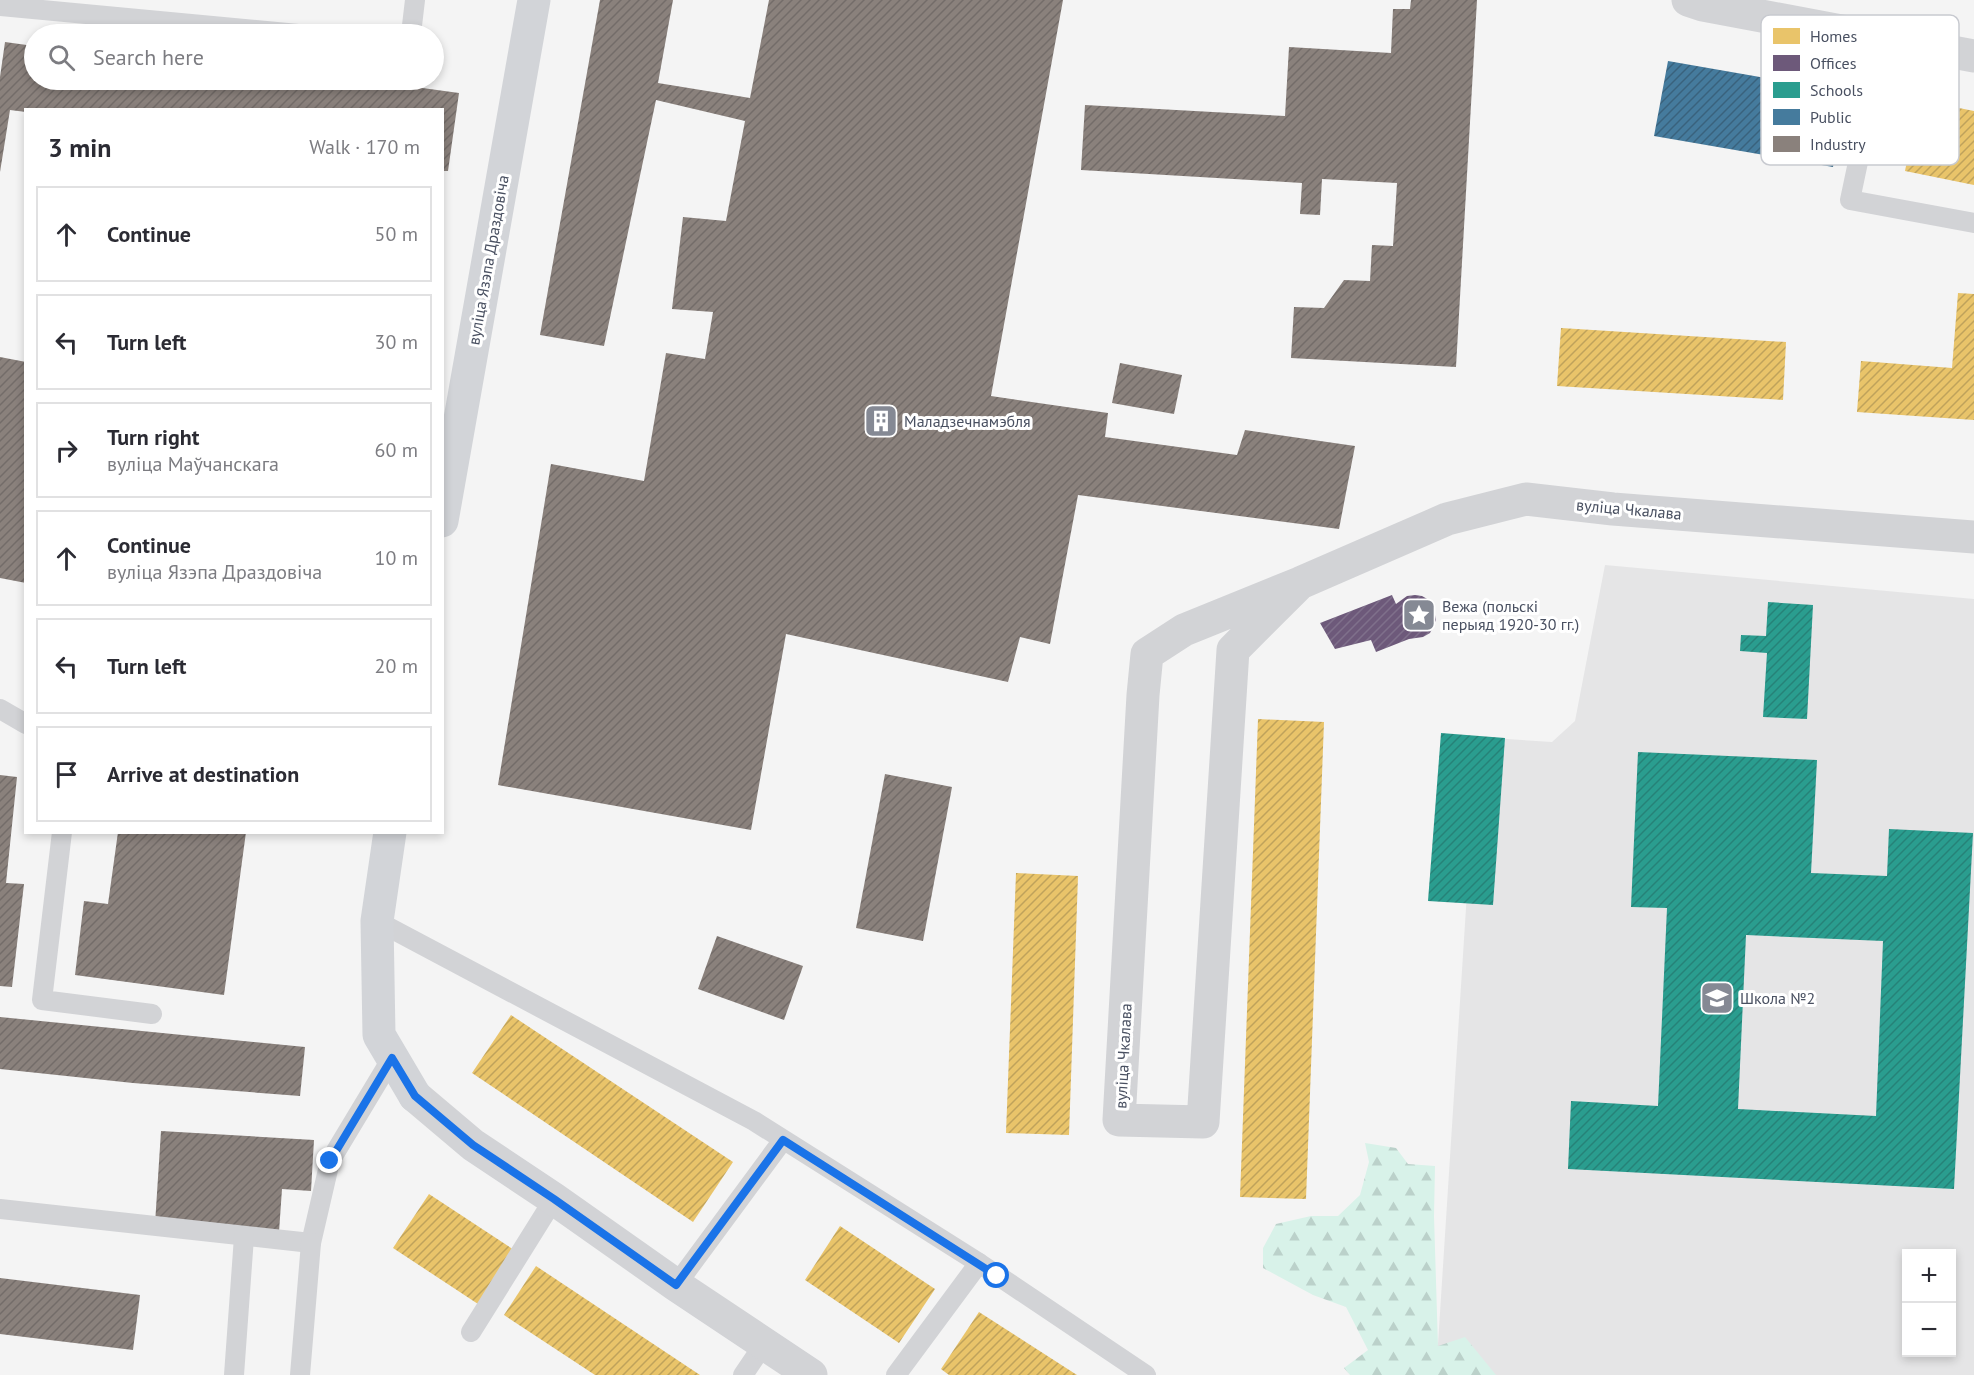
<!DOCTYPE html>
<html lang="en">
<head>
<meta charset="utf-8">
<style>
	:root { --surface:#fff; --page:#f7f7f7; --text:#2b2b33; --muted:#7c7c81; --line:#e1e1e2 }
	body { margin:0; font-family:"PT Sans",sans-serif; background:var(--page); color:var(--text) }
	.controls { position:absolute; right:18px; bottom:18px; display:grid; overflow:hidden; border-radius:0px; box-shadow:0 3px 9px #0003 }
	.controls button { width:54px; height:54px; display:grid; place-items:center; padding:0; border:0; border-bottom:2px solid var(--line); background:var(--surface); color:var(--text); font:30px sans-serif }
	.stop { position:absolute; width:18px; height:18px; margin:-14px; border:4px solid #1a73e8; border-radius:50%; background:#fff }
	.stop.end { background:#1a73e8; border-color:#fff; box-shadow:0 2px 6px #0008 }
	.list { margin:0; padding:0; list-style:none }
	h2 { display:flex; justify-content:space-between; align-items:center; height:78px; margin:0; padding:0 24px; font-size:26px }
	h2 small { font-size:20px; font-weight:400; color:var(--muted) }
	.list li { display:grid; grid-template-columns:39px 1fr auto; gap:18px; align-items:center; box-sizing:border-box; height:96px; margin:0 12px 12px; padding:0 12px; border:2px solid var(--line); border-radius:0px }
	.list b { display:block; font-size:22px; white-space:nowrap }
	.list p { margin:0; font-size:20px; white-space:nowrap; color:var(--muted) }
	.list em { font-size:20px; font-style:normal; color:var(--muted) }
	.icon { flex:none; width:33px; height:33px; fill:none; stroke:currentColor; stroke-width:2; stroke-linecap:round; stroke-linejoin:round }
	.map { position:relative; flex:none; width:1974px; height:1375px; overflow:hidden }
	.search { position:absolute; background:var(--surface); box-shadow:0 3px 9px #0003; left:24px; top:24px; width:420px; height:66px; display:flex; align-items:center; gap:15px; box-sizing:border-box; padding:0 21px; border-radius:33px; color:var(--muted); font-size:22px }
	.panel { position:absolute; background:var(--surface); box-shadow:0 3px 9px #0003; left:24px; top:108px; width:420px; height:726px; border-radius:0px }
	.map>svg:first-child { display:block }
	.education { fill:#e5e5e6; fill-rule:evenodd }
	.forest { fill:url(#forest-firs) }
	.homes { fill:url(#homes-hatch) }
	.offices { fill:url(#offices-hatch) }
	.schools { fill:url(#schools-hatch); fill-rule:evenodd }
	.public { fill:url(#public-hatch) }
	.industry { fill:url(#industry-hatch) }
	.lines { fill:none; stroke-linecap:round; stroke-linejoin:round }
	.lane { stroke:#d2d3d6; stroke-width:20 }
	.street { stroke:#d2d3d6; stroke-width:33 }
	.secondary { stroke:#d2d4d8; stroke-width:33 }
	.route { stroke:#1a73e8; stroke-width:8 }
	.labels { text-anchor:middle; stroke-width:6; stroke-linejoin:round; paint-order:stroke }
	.street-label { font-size:16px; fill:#495061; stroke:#fff }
	.poi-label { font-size:16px; fill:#495061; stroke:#fff; text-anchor:start }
	.key { fill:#fff; stroke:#c8cad0; stroke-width:1.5 }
	.key-label { font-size:16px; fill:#495061 }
</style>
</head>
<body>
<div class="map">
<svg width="1974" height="1375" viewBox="0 0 1974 1375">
	<defs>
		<pattern id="forest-firs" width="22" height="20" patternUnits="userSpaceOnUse" patternTransform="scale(1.5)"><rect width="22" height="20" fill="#d8f2e9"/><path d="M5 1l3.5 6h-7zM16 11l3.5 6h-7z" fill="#bbd1ca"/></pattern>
		<pattern id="homes-hatch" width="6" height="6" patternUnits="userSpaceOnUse" patternTransform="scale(1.5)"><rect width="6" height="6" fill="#e9c46a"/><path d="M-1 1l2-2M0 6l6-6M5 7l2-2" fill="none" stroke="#bfa25b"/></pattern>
		<pattern id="offices-hatch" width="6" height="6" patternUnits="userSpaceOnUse" patternTransform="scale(1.5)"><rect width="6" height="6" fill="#6d597a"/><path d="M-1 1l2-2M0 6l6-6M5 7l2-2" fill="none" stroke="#7f708b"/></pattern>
		<pattern id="schools-hatch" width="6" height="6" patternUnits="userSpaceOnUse" patternTransform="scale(1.5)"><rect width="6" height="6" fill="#2a9d8f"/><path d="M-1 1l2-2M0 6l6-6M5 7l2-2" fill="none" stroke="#268278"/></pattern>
		<pattern id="public-hatch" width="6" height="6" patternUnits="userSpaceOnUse" patternTransform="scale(1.5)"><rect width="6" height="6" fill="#457b9d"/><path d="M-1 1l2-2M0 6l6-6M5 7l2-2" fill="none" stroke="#39627d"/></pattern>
		<pattern id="industry-hatch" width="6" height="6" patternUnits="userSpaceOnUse" patternTransform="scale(1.5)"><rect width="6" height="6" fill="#8a817c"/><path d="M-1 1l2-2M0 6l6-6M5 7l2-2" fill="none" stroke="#736c69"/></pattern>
	</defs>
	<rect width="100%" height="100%" fill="#f4f4f4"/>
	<path class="education" d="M1605,565L1974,599V1375H1436L1477,737L1552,742L1575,721ZM1906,1254H1952V1352H1906Z"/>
	<path class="forest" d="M1365,1143L1396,1148L1408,1164L1435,1166L1434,1216L1438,1346L1465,1337L1496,1375H1350L1344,1368L1368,1350L1346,1307L1313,1295L1263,1268V1248L1276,1224L1311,1216H1338L1360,1195L1369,1162Z"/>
	<g class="homes">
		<path d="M1919,100L1974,111V185L1905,171Z"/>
		<path d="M1958,293L1974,294V420L1857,412L1861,361L1952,368Z"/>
		<path d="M1561,328L1786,342L1783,400L1557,386Z"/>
		<path d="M1258,719L1324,722L1306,1199L1240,1197Z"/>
		<path d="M1016,873L1078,876L1069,1135L1006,1133Z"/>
		<path d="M511,1015L733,1162L693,1222L472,1073Z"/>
		<path d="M429,1194L514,1250L478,1304L393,1248Z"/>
		<path d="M840,1226L935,1289L899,1343L805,1280Z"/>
		<path d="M536,1266L700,1375H595L504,1315Z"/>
		<path d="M979,1312L1077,1375H949L941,1369Z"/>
	</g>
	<path class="offices" d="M1392,595L1396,604L1407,596L1415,595L1422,596L1429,600L1433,605L1436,620L1430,633L1423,637L1409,639L1376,652L1371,640L1335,649L1320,623Z"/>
	<g class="schools">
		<path d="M1768,602L1813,605L1807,719L1763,717L1767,653L1740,651L1741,635L1766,636Z"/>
		<path d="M1441,733L1505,738L1493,905L1428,901Z"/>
		<path d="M1638,752L1817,760L1811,873L1887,876L1889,829L1973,833L1954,1189L1568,1169L1571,1101L1658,1106L1667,908L1631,907ZM1746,935L1883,941L1876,1116L1738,1109Z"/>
	</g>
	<path class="public" d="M1668,61L1847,92L1833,167L1654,136Z"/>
	<g class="industry">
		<path d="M600,0H673L658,83L750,98L769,0H1063L991,396L1108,413L1105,437L1237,455L1245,430L1355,446L1339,529L1078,495L1050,644L1020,637L1008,682L786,634L751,830L498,785L551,464L644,481L666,353L705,359L713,312L672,309L683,217L726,221L745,121L656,100L604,346L540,335Z"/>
		<path d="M1411,0H1477L1456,367L1291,358L1294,307L1324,308L1344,280L1370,281L1372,245L1393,246L1397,183L1322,179L1320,215L1300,214L1302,183L1081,170L1085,105L1285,116L1289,47L1391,53L1393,9H1410Z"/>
		<path d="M5,42L34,46V80H364L459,93L448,171H442V110H26V112L10,110L0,172V77Z"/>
		<path d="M0,357L26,362V583L0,578Z"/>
		<path d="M1120,363L1182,375L1174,414L1112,403Z"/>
		<path d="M885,774L952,787L923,941L856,928Z"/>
		<path d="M0,775L17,777L6,883L24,884L12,987L0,986Z"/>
		<path d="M118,832H246L224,995L75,975L84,901L108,904Z"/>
		<path d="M717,936L803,966L784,1020L698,989Z"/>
		<path d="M0,1017L305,1047L300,1096L133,1083L0,1069Z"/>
		<path d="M161,1131L314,1140L311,1191L282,1189L279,1232L155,1224Z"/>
		<path d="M0,1278L140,1295L133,1350L0,1334Z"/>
	</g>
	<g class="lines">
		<g class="lane">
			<path d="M0,6L298,34"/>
			<path d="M411,34L415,0"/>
			<path d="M1884,39L1850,200L1974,223"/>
			<path d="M0,709L26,724"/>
			<path d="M62,832L42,1000L152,1014"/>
			<path d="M377,921L754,1121L979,1263L896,1375"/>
			<path d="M0,1209L311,1243L330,1161L392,1058"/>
			<path d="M979,1263L1146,1375"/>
			<path d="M676,1285L783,1140"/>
			<path d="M471,1332L554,1199"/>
			<path d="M234,1375L244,1237"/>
			<path d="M300,1375L311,1243"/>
			<path d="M743,1375L764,1344"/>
		</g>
		<g class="street">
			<path d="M1688,0L1703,5L1974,56"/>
			<path d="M1300,583L1233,650L1203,1122L1119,1120L1143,695L1147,654L1184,630L1300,583L1447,519L1526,499L1613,509L1974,537"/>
			<path d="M415,1096L473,1145L554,1199L676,1285L811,1375"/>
		</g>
		<g class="secondary">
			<path d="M442,521L534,0"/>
			<path d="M390,832L377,921L379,1035L415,1096"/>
		</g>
	</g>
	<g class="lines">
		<path class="route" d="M330,1161L392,1058L415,1096L473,1145L554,1199L676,1285L783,1140L997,1276"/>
	</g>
	<defs>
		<symbol id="building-square" viewBox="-11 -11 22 22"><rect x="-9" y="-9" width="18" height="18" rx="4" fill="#858994" stroke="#fff"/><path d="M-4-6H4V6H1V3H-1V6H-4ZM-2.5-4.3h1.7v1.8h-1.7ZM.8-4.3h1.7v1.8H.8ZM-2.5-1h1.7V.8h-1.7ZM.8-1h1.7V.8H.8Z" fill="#fff"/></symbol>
		<symbol id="sight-square" viewBox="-11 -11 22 22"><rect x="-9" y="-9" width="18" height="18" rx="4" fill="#858994" stroke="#fff"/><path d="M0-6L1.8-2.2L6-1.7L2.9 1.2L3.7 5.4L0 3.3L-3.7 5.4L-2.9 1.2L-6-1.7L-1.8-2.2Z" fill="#fff"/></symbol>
		<symbol id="school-square" viewBox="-11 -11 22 22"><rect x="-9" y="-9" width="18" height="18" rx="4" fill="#858994" stroke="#fff"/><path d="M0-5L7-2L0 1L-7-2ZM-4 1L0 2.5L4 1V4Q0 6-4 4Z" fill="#fff"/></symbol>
	</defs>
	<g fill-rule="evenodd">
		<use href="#building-square" x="862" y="402" width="38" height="38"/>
		<use href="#sight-square" x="1400" y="596" width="38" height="38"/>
		<use href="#school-square" x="1698" y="979" width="38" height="38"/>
	</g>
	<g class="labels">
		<g class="street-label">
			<text transform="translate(488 260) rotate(-80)" y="6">вуліца Язэпа Драздовіча</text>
			<text transform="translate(1629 509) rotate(5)" y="6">вуліца Чкалава</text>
			<text transform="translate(1123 1056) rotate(-87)" y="6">вуліца Чкалава</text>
		</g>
		<g class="poi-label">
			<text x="904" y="427">Маладзечнамэбля</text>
			<text x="1442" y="612">Вежа (польскі<tspan x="1442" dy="18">перыяд 1920-30 гг.)</tspan></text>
			<text x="1740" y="1004">Школа №2</text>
		</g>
	</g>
	<rect x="1761" y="15" width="198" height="150" rx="9" class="key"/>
	<rect x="1773" y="28" width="27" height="16" fill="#e9c46a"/>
	<rect x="1773" y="55" width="27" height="16" fill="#6d597a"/>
	<rect x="1773" y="82" width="27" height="16" fill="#2a9d8f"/>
	<rect x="1773" y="109" width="27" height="16" fill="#457b9d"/>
	<rect x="1773" y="136" width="27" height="16" fill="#8a817c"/>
	<g class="key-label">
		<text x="1810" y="42">Homes</text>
		<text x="1810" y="69">Offices</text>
		<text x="1810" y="96">Schools</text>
		<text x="1810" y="123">Public</text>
		<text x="1810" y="150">Industry</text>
	</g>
</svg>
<div class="controls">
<button>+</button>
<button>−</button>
</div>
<div class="stop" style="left:997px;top:1276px"></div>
<div class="stop end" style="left:330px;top:1161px"></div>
<div class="search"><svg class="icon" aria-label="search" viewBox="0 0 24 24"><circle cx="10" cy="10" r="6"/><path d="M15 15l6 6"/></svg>Search here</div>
<section class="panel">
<h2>3 min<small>Walk · 170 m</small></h2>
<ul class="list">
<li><svg class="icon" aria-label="ahead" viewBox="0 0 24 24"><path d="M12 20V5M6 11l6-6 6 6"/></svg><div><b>Continue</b></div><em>50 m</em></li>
<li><svg class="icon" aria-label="left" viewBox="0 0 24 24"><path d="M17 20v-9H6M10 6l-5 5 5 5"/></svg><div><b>Turn left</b></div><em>30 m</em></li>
<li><svg class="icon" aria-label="right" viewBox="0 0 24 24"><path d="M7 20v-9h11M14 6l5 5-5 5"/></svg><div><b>Turn right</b><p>вуліца Маўчанскага</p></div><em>60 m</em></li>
<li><svg class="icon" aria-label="ahead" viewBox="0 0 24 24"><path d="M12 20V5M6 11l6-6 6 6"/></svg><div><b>Continue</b><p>вуліца Язэпа Драздовіча</p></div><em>10 m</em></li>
<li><svg class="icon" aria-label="left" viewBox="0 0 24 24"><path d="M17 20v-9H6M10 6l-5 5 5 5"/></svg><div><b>Turn left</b></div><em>20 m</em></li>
<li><svg class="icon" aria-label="arrive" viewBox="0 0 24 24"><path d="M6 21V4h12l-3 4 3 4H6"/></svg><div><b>Arrive at destination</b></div></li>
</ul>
</section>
</div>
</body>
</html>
